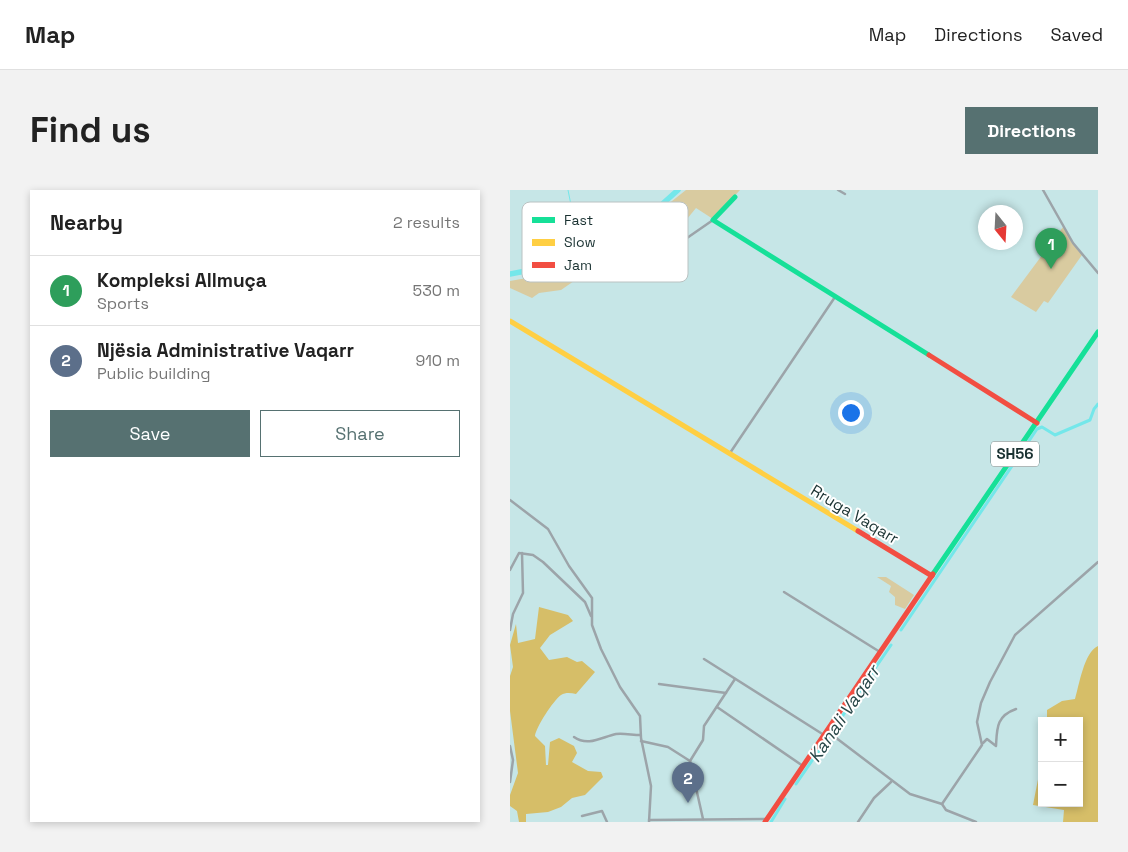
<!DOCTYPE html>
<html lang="en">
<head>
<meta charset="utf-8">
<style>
	:root { --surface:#fff; --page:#f2f2f2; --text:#222; --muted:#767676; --line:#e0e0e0; --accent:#567171 }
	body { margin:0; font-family:"Space Grotesk",sans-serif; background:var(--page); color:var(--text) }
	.controls { position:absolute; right:15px; bottom:15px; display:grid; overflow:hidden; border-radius:0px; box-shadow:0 2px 8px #0003 }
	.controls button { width:45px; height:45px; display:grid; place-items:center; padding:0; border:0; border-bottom:1px solid var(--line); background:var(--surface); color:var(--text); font:25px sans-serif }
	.compass { position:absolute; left:468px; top:15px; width:45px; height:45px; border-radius:50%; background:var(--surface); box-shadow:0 2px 8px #0003; rotate:162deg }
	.you { position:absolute; left:340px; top:222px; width:18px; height:18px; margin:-12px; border:4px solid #fff; border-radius:50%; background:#1a73e8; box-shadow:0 0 0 8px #1a73e833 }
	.badge { display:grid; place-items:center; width:32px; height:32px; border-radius:50%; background:var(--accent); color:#fff; font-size:16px; font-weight:700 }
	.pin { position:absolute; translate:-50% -41px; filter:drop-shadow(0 1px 2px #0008) }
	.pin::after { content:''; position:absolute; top:26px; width:18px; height:15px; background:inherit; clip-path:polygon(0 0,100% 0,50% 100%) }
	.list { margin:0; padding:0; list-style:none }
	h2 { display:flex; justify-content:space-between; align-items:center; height:65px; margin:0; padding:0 20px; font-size:21px }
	h2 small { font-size:16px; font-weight:400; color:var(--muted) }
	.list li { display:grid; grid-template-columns:32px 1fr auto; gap:15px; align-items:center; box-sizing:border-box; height:70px; padding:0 20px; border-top:1px solid var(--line) }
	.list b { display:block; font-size:19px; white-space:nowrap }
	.list p { margin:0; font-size:16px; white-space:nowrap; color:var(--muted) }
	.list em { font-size:16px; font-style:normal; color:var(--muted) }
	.actions { display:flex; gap:10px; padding:15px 20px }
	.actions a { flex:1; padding:11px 0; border:1px solid var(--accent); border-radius:0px; text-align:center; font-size:18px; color:var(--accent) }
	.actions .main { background:var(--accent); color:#fff }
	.map { position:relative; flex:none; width:588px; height:632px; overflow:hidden; border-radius:0px }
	header { display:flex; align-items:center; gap:30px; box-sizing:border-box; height:70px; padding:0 25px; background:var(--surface); border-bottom:1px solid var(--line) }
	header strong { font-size:24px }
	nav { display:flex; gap:28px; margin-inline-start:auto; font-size:18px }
	.intro { display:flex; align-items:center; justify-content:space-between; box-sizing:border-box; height:120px; padding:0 30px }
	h1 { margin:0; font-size:35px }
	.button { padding:12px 22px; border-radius:0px; background:var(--accent); color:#fff; font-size:18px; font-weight:700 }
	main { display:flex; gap:30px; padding:0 30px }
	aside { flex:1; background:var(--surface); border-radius:0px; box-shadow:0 2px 8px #0003 }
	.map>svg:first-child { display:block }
	.green { fill:#d9cba0 }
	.forest { fill:#d6be68 }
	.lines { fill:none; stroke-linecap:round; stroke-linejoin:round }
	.stream { stroke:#74e7ea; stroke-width:1 }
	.canal { stroke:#74e7ea; stroke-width:3 }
	.river { stroke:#74e7ea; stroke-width:5.5 }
	.street { stroke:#9ca4a9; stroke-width:2.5 }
	.fast { stroke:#16e098; stroke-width:5 }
	.slow { stroke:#ffcf43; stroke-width:5 }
	.jam { stroke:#f24e42; stroke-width:5 }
	.labels { text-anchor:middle; stroke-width:4; stroke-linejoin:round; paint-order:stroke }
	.shield { fill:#fff; stroke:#5f7070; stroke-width:1 }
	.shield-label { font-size:15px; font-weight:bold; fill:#1a3232 }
	.street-label { font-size:16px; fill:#1a3232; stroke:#fff }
	.water-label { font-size:18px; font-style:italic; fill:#294849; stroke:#fff }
	.key { fill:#fff; stroke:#bac2c2; stroke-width:1 }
	.key-label { font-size:14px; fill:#1a3232 }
</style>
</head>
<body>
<header>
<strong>Map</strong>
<nav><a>Map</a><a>Directions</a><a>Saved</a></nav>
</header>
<div class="intro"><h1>Find us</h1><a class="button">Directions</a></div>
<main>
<aside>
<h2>Nearby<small>2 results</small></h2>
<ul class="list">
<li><span class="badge" style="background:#2e9e5b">1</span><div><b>Kompleksi Allmuça</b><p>Sports</p></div><em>530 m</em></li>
<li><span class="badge" style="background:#5c6f8a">2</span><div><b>Njësia Administrative Vaqarr</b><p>Public building</p></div><em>910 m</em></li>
</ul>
<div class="actions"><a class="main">Save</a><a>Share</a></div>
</aside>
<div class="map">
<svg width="588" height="632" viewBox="0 0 588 632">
	<rect width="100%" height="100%" fill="#c6e6e7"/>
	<g class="green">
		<path d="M176,0H230L203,29L186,18L177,29C166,31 157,35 146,36V40L117,55L126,67L100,79H88L85,85L64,91L51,100L29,103L22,108L0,98V91L28,86L44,77L58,64L98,51L105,43L130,27L152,19Z"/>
		<path d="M553,37L572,65L538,113L534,111L526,122L501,107Z"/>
		<path d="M367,387H376L404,405L395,419L385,415V407L379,402L381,396Z"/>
	</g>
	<g class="forest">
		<path d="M29,417L58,425L63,431L40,445L30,458L39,470L57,467L67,472L72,471L85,482L66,504C61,503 56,502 51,505C43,511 26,537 25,546L35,556L36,575H38L40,552L49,548L64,556L67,563L62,572L78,581L91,582L93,587L75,605L62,608L51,617L38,622L16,624V632H9L7,621L0,616V605L8,583L0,521V486L3,477L0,455L6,434L8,453L25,449Z"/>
		<path d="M588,456V632H553L554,620L523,615L532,569V613H569V531H537V520L552,511L565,509C569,496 574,462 588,456Z"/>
	</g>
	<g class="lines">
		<path class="stream" d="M58,0L61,15L75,28L84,44"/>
		<g class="canal">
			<path d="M391,440L527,239L532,237L545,245L580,230L584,219L588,214"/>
			<path d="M286,594L381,455"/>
			<path d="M261,632L275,609"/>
		</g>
		<path class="river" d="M0,84L31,78L84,44L104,37L127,24L149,17L168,0"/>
		<g class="street">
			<path d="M328,0L335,4"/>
			<path d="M533,0L563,53L588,83"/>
			<path d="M112,75L177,48L203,30"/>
			<path d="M220,263L325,107"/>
			<path d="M0,310L38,339L59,376L82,408V435L91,459L110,497L130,526L131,548L141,596L139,632"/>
			<path d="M0,380L9,363L23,365L33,372L75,412L81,426"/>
			<path d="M274,402L370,462"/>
			<path d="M0,440L3,424L13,403L12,363"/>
			<path d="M194,469L314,545"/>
			<path d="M149,494L216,503"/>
			<path d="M207,517L293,576"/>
			<path d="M317,541L400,604L432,614L436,620L466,632"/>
			<path d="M64,547C78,557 92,547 106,544C113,543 123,545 130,545"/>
			<path d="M131,551L158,557L180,571L193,629"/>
			<path d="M473,553L477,549L486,556C487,539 486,526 506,519"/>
			<path d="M0,556L3,570L0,592"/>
			<path d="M180,571L193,550L194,536L225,489"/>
			<path d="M432,614L472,555L467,532L471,513L480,492L505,445L588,372"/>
			<path d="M72,626L92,621L97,632"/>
			<path d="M139,630L257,629"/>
			<path d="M348,632L364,608L381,592"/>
		</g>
		<g class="fast">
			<path d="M225,7L203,30L419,165"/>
			<path d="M423,384L588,142"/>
		</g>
		<path class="slow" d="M0,131L348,341"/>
		<g class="jam">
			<path d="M419,165L527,233"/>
			<path d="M348,341L422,386"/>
			<path d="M255,632L423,384"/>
		</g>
	</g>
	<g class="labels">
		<rect class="shield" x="481" y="251.5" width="48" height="25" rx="4"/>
		<g class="shield-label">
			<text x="505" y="269">SH56</text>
		</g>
		<g class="street-label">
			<text transform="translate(345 324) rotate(31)" y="6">Rruga Vaqarr</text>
		</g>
		<g class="water-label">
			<text transform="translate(334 524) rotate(-56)" y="6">Kanali Vaqarr</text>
		</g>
	</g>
	<rect x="12" y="12" width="166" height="80" rx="8" class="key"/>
	<rect x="22" y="27" width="23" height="6" fill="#16e098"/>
	<rect x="22" y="49" width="23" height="7" fill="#ffcf43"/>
	<rect x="22" y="72" width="23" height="6" fill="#f24e42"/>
	<g class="key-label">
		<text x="54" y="35">Fast</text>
		<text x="54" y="57">Slow</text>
		<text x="54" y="80">Jam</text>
	</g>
</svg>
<div class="controls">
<button>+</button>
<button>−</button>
</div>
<svg class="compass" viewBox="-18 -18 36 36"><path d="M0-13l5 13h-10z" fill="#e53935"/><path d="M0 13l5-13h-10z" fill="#767676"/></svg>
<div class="you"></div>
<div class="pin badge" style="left:541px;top:79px;background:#2e9e5b">1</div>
<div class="pin badge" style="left:178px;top:613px;background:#5c6f8a">2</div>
</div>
</main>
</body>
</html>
